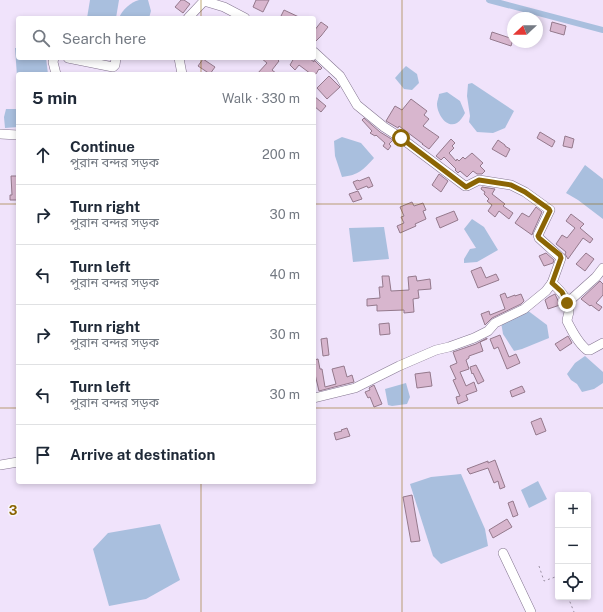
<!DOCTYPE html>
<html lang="en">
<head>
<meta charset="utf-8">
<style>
	:root { --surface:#fff; --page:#f6f6f7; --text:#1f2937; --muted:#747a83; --line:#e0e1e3 }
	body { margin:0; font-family:"Public Sans","Noto Sans Bengali",sans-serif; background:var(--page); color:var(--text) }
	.controls { position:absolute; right:12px; bottom:12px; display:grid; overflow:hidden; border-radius:4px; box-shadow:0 2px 6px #0003 }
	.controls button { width:36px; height:36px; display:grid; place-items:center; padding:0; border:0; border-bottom:1px solid var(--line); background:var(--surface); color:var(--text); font:20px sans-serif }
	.compass { position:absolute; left:507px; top:12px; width:36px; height:36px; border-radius:50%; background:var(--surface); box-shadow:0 2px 6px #0003; rotate:248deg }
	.stop { position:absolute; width:12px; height:12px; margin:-9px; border:3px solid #8b6504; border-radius:50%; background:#fff }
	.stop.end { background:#8b6504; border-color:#fff; box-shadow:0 1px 4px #0008 }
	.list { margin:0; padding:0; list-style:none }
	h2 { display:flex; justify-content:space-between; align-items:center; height:52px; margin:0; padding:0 16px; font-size:17px }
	h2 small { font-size:13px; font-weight:400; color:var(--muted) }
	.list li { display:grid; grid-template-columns:26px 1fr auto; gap:12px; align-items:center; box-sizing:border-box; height:60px; padding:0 16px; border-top:1px solid var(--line) }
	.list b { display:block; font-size:15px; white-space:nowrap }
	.list p { margin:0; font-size:13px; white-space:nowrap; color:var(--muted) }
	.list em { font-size:13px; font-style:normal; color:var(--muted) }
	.icon { flex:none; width:22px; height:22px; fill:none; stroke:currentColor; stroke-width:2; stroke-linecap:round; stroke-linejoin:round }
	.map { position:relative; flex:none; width:603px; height:612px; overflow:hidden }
	.search { position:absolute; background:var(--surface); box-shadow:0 2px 6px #0003; left:16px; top:16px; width:300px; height:44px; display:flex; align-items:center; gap:10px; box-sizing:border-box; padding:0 14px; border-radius:4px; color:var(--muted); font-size:15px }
	.panel { position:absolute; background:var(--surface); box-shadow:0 2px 6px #0003; left:16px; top:72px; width:300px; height:412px; border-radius:4px }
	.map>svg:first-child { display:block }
	.water { fill:#a9bfde }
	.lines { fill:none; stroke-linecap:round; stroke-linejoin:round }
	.canal { stroke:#a9bfde; stroke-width:6 }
	.building { fill:#d8b6ce; stroke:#94798c }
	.minor-casing { stroke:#847590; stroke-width:10 }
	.path { stroke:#9b90a3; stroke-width:1; stroke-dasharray:2 3; stroke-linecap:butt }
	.minor { stroke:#fff; stroke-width:9 }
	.route { stroke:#8b6504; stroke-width:5 }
	.grid { fill:none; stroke:#8b6504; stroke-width:1; stroke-opacity:0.55 }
	.grid-label { font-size:13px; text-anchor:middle; font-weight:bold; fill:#8b6504; stroke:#f8f5fb; stroke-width:3; stroke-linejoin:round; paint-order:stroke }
</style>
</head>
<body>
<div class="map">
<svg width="603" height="612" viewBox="0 0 603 612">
	<rect width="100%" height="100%" fill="#f0e3fb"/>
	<g class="water">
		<path d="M90,0H119L116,18H87Z"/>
		<path d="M139,0H148L151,11L149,18H119C122,10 131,2 139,0Z"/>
		<path d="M15,48H18V58H46L48,74H18V90Z"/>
		<path d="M406,66L417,74L419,83L412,90L404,89L395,78L402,70Z"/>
		<path d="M472,83L514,111L505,128L493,133L477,132L469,122L470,116L467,96L468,84Z"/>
		<path d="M447,92L460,101L465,113C463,117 460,121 457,123C446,129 437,113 437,104C437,101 439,97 439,94Z"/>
		<path d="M6,109H18V127L5,128L4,117Z"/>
		<path d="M342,137L361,143L374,158C363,170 359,175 342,177L335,156L334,141Z"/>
		<path d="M585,165L603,179V219L578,200L566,193Z"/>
		<path d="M472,219L484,227L498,250L477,262L464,263V259L470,249L476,248L464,229Z"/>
		<path d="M384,227L389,259L353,262L349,228Z"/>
		<path d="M527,310L547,325L549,338L522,349L514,351L503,334L501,322Z"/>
		<path d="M585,356L603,372V383L594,389L582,392L577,384L571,380L567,374L575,363Z"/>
		<path d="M406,383L410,397L407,404L392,406L388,405L385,389Z"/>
		<path d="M461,474L485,529L488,546L441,564L433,556L410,484L431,477Z"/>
		<path d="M538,481L547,499L529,508L521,490Z"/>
		<path d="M160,524L180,580L146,599L109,606L93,549L108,533Z"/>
	</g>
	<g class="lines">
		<path class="canal" d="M489,0L603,30"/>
	</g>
	<g class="building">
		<path d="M181,0H184L190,4L183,13L175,7Z"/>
		<path d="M256,0H269L263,12L253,7Z"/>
		<path d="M284,10L301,18H285L281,16Z"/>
		<path d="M321,22L328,27L321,36L314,43V31Z"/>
		<path d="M552,22L566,26L564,35L550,31Z"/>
		<path d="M492,32L513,39L511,46L490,39Z"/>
		<path d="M261,58H276L279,61L272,70L277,74H257L267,63Z"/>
		<path d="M294,58H309L314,62V60L322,68L320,70L319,69L316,74H311L299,65L295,70L290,65Z"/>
		<path d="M203,59L215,67L210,74L198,66Z"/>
		<path d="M329,76L340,87L327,99L317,88Z"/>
		<path d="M314,96L326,106L321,112L314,106Z"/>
		<path d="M411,99L427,111L424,115L429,119L423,126L439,137L429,149L422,144H423L399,126L398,128L386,121L395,106L402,110Z"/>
		<path d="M364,118L380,132L393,140L389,144L391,146L388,150L383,146L385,143L376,135L375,136L370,133L372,131L362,120Z"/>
		<path d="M540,132L555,141L552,147L537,138Z"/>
		<path d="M565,136L574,139L572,148L563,146Z"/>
		<path d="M451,139L455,143L452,146L454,148L449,153L456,161L457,159L459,161L463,157L465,159L472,153L483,163L480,166L485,171L482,174H477L473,171L467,177L460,171L458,173L455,170L456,169L444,157L441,160L436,156Z"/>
		<path d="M498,140L505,145V146L510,149L506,157L492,149Z"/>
		<path d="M439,174L448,181L441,192L432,185Z"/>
		<path d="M11,176H17L18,200H10V195H12Z"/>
		<path d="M369,177L373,186L368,188L367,186L357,190L353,182L358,180L359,181Z"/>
		<path d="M482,187L495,189L492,194L505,204L503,206L513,213L509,219L499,211L495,217L488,211L492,205L487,201L489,199L484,194L485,192L481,189Z"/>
		<path d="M358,191L362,199L353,202L349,194Z"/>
		<path d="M412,202L414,206L423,203L426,210L423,211L426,219L415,224L416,226L400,233L397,226L404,223L401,217L404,216L400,207Z"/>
		<path d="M536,207L542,212L533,232L532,235L515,223L522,213L529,217Z"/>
		<path d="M454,211L458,220L440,228L436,218Z"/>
		<path d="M571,214L584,224L580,228L593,239L590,243L583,238L568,259L565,254L566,252L556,244L562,235L567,238L575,228L566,221Z"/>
		<path d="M546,253L554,260L553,263L544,266L539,256Z"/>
		<path d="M586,253L594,259L585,271L576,264Z"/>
		<path d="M481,267L486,278L496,274L499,280L478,288L471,271Z"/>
		<path d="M382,276H389L391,291L409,290L408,277L416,276L417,281L430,279L431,289L418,290L419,298L413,299L414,312L404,313V310L377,311V305L367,306V299L380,298L379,287H383Z"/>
		<path d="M600,281L603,284V295L596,303L602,307L599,311L591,305L590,306L581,299Z"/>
		<path d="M505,293L507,298L515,295V296L521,294L524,301L521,304L492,318L485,325L481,314L489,311L490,315L505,309L500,295Z"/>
		<path d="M555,294L560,305L548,309L545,300L549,297Z"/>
		<path d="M389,323L390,334L380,335L379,324Z"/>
		<path d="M500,335L509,357L516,354L520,363L507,369L498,347L494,349L490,339Z"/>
		<path d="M568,336L572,343L560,351L555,344Z"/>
		<path d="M327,338L329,355L323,356L321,339Z"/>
		<path d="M487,338V339L480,342L483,351L469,356V358L466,360L469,369L460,372L466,386L474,382L477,391L466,395L468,400L458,404L456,397L460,396L453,380L456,379L450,366L457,363L453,352L476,344Z"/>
		<path d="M318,359L320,369H322L325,387L336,384L332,369L344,366L347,377L352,375L354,382L319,391L314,370V360Z"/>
		<path d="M476,365L484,381L478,384L473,373L472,374L470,367Z"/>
		<path d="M430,372L432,386L417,388L415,374Z"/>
		<path d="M374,385L382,404L374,407L370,397L368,398L365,392L370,390L369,388Z"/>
		<path d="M522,386L525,392L512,397L510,391Z"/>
		<path d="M541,418L546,431L536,435L531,422Z"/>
		<path d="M347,428L350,436L336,440L334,433L342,431L341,430Z"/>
		<path d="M495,460L505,487L500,489L498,481L494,483L488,468L470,474L467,469L488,461V463Z"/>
		<path d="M412,495L420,541L411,542L403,497Z"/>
		<path d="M513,501L518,515L513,517L508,503Z"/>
		<path d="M507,519L512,527L493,538L489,530Z"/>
	</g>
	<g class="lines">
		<defs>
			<g id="minor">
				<path d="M188,18L204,1L224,7L245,18"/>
				<path d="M314,52L340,76L357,105L384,127L401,138L465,186H467L479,180L511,185L525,192L550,210L538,235L539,238L561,258L552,283C560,290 569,300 569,311C569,314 567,318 567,321C572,331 578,343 587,350H590L603,343"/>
				<path d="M54,58L53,62L56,74"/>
				<path d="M68,58L113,67L115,65L116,58"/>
				<path d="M179,58L182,74"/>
				<path d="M0,134L18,135"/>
				<path d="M567,303L596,277L603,268"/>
				<path d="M314,398L355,388L399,366L436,350L449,347L474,338L488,331L495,323L524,309L546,291L552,283"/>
				<path d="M0,465L18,462"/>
				<path d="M503,553L531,612"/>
			</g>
		</defs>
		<use href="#minor" class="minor-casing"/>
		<g class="path">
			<path d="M539,566L544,581L558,576"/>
			<path d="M568,597L574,612"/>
		</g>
		<use href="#minor" class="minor"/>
	</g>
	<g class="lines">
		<path class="route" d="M401,138L466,187L479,180L511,185L525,192L549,209L550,211L538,236L539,238L560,255L561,258L552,283L562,292L567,303"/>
	</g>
	<path class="grid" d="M201,0V18M402,0V612M201,58V74M0,204H18M314,204H603M0,408H18M314,408H603M201,482V612"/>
	<g class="grid-label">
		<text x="13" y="515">3</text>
	</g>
</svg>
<div class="controls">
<button>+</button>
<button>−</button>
<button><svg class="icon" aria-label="locate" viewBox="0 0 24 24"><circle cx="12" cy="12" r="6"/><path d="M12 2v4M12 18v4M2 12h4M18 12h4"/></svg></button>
</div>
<svg class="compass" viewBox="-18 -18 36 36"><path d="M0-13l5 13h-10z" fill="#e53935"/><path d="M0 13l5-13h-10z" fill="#747a83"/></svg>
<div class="stop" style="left:401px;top:138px"></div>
<div class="stop end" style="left:567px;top:303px"></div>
<div class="search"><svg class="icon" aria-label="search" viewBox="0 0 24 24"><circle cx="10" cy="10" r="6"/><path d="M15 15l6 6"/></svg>Search here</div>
<section class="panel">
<h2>5 min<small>Walk · 330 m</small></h2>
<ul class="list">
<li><svg class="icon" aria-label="ahead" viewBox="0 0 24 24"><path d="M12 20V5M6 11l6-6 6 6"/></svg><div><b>Continue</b><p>পুরান বন্দর সড়ক</p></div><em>200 m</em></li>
<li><svg class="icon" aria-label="right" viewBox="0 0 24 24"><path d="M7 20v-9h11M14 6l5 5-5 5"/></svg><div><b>Turn right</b><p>পুরান বন্দর সড়ক</p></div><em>30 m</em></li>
<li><svg class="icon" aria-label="left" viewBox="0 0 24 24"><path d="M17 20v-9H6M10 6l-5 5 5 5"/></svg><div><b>Turn left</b><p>পুরান বন্দর সড়ক</p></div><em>40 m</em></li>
<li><svg class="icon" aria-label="right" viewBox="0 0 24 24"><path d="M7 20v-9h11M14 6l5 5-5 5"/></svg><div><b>Turn right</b><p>পুরান বন্দর সড়ক</p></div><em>30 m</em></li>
<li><svg class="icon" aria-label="left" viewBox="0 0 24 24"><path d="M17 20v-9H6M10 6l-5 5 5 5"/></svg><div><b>Turn left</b><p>পুরান বন্দর সড়ক</p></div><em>30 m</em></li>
<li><svg class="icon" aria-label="arrive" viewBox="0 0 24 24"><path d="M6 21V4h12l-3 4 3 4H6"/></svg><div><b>Arrive at destination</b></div></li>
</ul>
</section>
</div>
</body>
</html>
